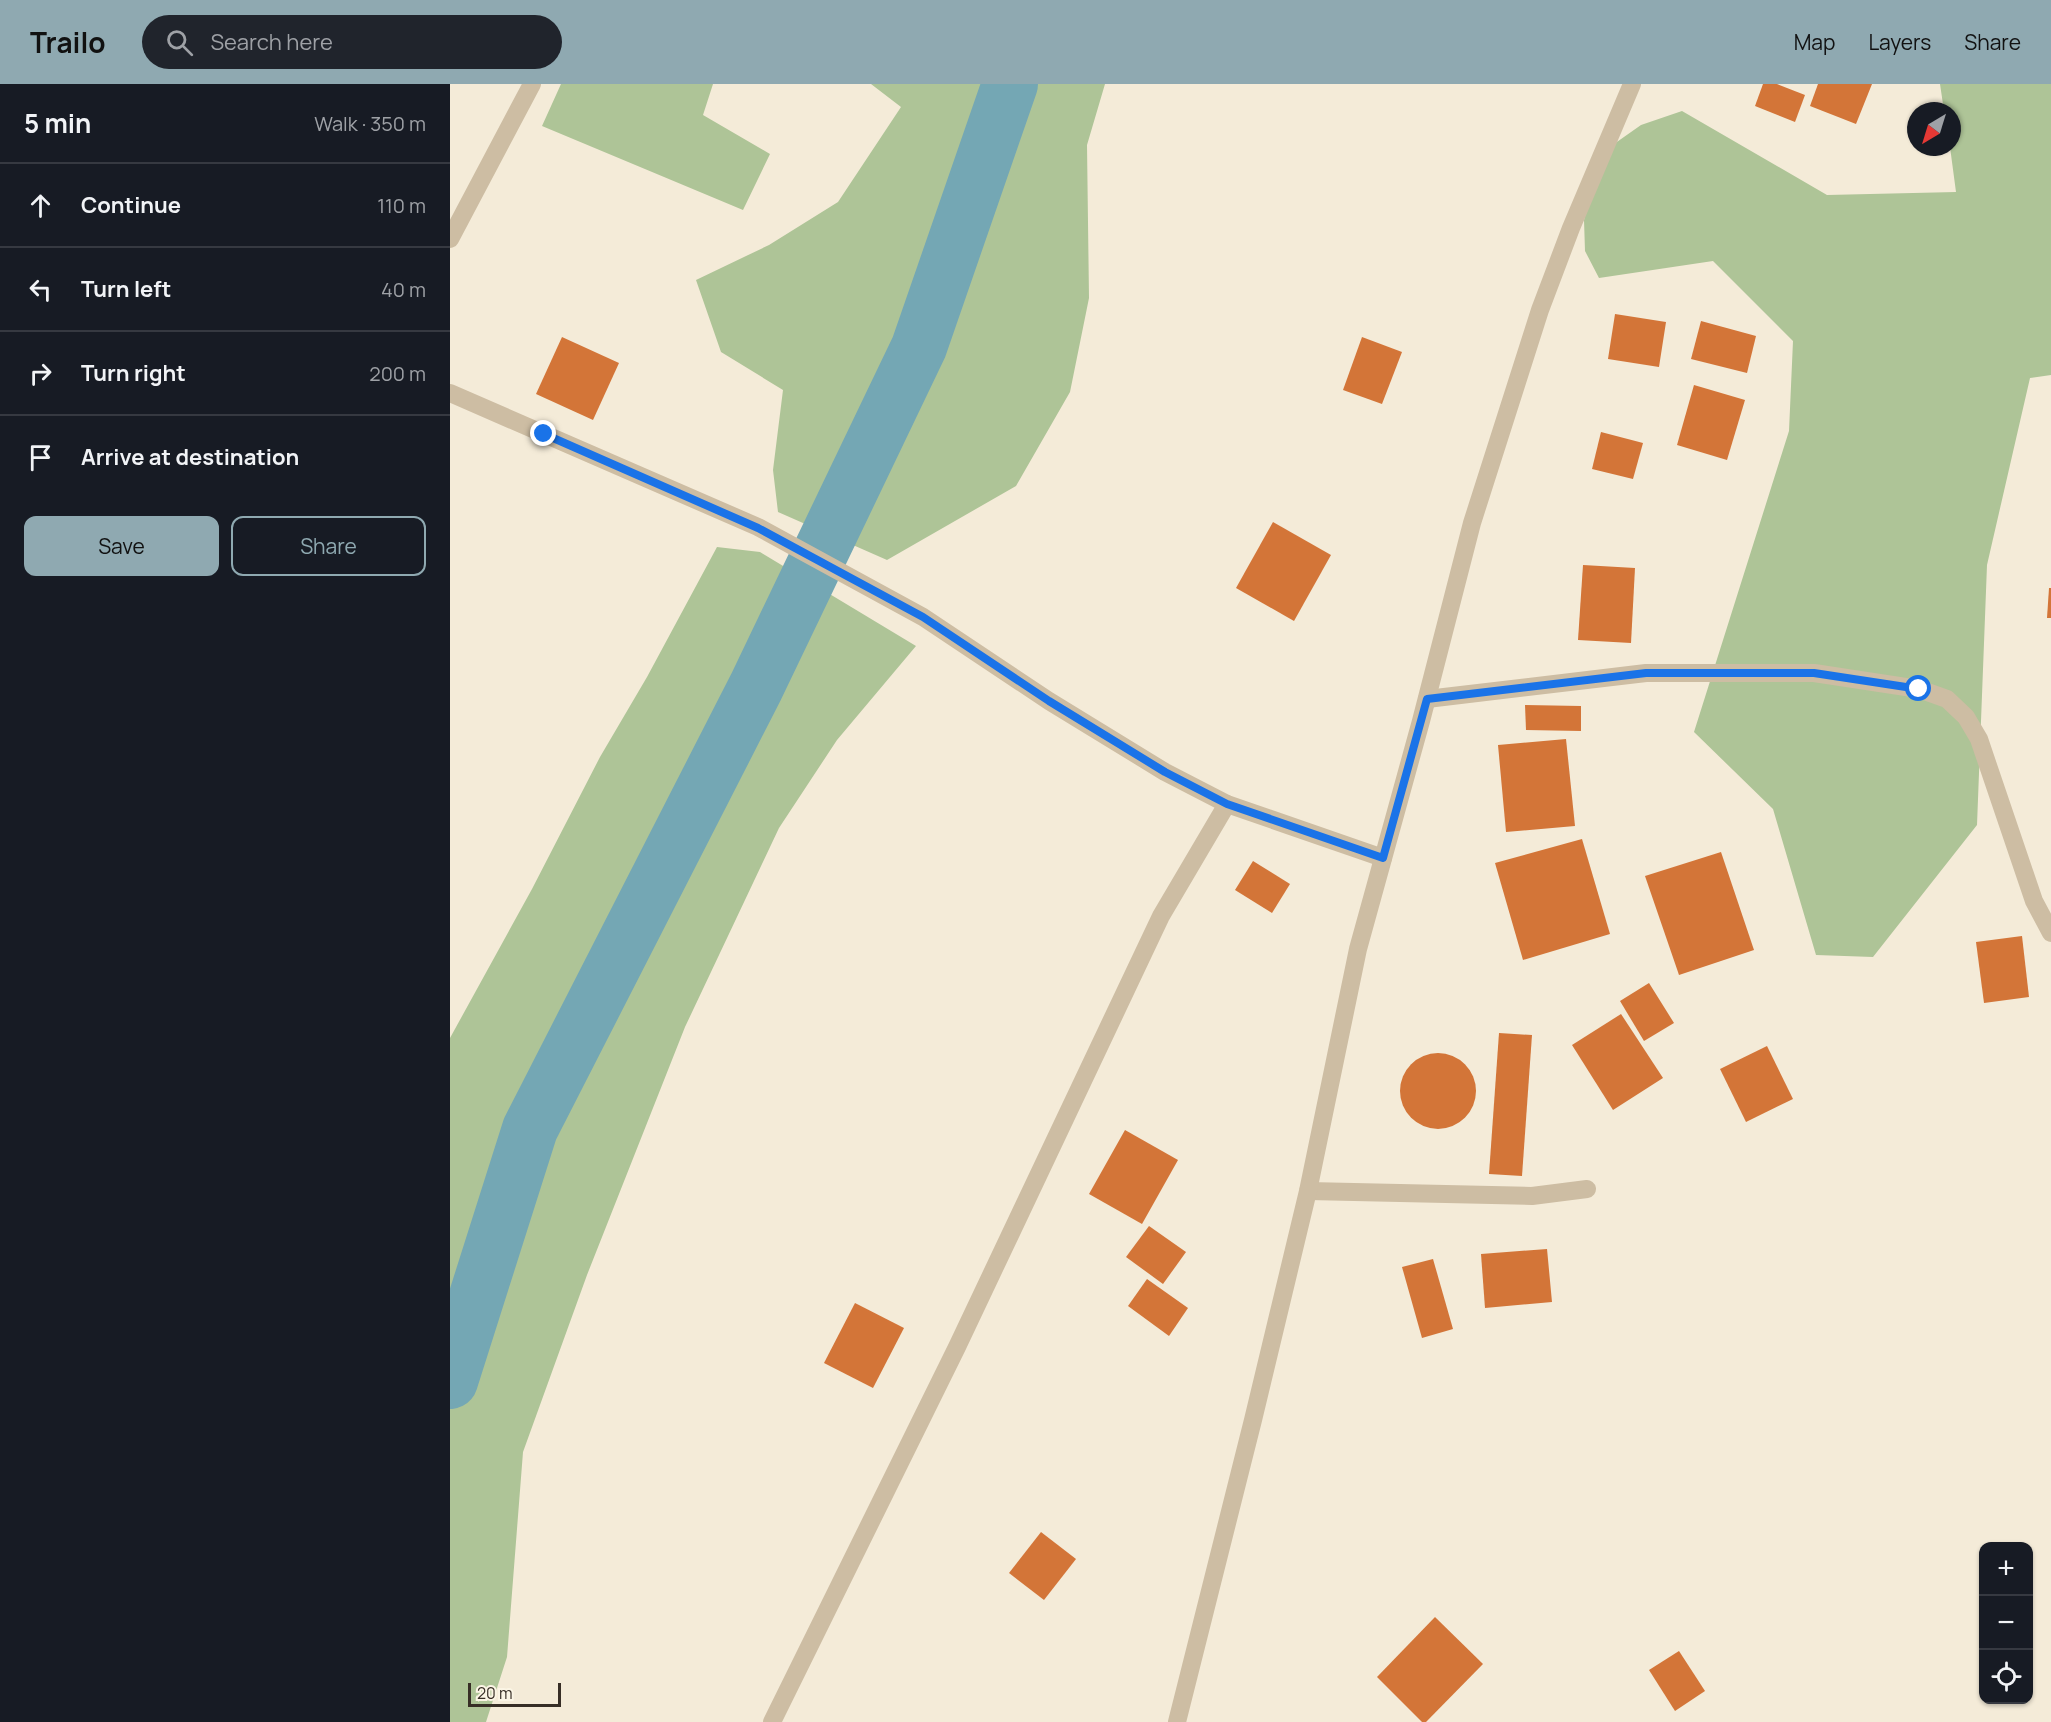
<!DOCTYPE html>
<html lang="en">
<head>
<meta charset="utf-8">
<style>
	:root { --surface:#171b24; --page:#20242c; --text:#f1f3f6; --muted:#9ea1a6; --line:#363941; --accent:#8fa9b1 }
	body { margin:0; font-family:Manrope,sans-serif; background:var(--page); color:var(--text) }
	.controls { position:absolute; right:18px; bottom:18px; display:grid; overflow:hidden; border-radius:12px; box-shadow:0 2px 4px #0004 }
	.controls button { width:54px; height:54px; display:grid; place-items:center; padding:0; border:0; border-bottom:2px solid var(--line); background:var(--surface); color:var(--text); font:30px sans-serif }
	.compass { position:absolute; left:1457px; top:18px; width:54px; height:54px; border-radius:50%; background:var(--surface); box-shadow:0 2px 4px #0004; rotate:218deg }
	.scale { position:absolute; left:18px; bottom:15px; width:93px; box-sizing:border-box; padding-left:6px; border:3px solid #372e26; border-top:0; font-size:16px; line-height:21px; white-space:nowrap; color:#372e26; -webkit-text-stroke:4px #fbf5e5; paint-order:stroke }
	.stop { position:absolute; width:18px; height:18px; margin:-14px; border:4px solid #1a73e8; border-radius:50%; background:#fff }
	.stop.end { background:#1a73e8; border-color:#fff; box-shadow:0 2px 6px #0008 }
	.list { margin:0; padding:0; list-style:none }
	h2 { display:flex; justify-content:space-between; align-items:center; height:78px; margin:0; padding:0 24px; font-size:26px }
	h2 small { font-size:20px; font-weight:400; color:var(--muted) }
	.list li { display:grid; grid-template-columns:39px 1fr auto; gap:18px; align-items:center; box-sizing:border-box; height:84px; padding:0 24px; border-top:2px solid var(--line) }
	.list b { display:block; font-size:22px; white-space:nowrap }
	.list em { font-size:20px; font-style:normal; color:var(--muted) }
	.actions { display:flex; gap:12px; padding:18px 24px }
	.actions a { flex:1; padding:14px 0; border:2px solid var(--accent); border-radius:12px; text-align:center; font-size:21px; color:var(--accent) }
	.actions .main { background:var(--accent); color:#111 }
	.icon { flex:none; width:33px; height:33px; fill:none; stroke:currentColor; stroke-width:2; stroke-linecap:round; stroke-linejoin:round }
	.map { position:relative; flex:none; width:1601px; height:1638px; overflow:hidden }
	header { display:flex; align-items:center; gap:36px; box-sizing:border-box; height:84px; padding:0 30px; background:var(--accent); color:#111 }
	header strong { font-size:28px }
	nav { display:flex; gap:33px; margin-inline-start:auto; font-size:21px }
	.search { width:420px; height:54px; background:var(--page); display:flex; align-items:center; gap:15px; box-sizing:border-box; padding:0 21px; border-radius:33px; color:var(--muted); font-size:22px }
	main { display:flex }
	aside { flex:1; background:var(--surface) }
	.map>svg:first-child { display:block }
	.green { fill:#aec497 }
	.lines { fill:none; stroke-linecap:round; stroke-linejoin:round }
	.river { stroke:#74a7b4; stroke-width:56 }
	.building { fill:#d37538 }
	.street { stroke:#cdbda3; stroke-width:18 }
	.route { stroke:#1a73e8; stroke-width:8 }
</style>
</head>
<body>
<header>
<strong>Trailo</strong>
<div class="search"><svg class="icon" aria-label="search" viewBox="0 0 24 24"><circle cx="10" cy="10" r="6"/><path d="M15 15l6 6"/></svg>Search here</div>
<nav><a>Map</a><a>Layers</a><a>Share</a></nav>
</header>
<main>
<aside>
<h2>5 min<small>Walk · 350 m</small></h2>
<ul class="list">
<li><svg class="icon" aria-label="ahead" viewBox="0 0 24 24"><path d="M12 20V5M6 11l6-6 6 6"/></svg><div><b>Continue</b></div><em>110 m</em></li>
<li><svg class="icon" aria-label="left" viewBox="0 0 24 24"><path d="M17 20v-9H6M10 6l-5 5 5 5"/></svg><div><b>Turn left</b></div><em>40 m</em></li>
<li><svg class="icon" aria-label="right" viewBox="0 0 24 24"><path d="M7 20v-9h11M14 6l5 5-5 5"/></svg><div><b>Turn right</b></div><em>200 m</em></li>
<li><svg class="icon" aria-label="arrive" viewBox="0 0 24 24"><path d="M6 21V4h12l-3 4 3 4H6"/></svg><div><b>Arrive at destination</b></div></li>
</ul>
<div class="actions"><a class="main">Save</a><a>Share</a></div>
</aside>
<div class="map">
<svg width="1601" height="1638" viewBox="0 0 1601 1638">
	<rect width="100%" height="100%" fill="#f4ebd8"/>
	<g class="green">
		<path d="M111,0H263L253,31L320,70L293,126L92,42Z"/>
		<path d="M421,0H655L637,61L639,214L620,308L566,402L437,476L328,428L323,386L333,306L271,268L246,196L319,161L388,118L451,23Z"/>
		<path d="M1490,0H1601V291L1580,294L1537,481L1527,741L1423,873L1366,871L1323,725L1244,648L1339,347L1343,257L1263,177L1149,194L1135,167L1134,136L1141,110L1164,60L1191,41L1232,27L1377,111L1506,108L1500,63H1502V27H1494Z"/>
		<path d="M267,463L310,468L466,562L387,656L329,744L235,943L137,1191L73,1368L57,1573L36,1638H0V954L82,805L150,673L197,593Z"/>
	</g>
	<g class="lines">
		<path class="river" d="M0,1297L80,1045L306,603L469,263L560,0"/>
	</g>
	<g class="building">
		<path d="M1313,0H1327L1355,11L1345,38L1305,22Z"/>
		<path d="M1368,0H1422L1406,40L1360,22Z"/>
		<path d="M1165,230L1216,238L1209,283L1158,275Z"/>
		<path d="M1251,237L1306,252L1297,289L1241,275Z"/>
		<path d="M112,253L169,279L143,336L86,310Z"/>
		<path d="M912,253L952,268L932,320L893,306Z"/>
		<path d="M1244,301L1295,316L1277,376L1227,361Z"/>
		<path d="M1151,348L1193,359L1183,395L1142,385Z"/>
		<path d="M823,438L881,471L844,537L786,504Z"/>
		<path d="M1133,481L1185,484L1181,559L1128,556Z"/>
		<path d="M1599,504H1601V534H1597Z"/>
		<path d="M1075,621L1131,622V647L1076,646Z"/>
		<path d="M1116,655L1125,742L1056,748L1048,661Z"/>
		<path d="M1132,755L1160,850L1073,876L1045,779Z"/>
		<path d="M1271,768L1304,866L1229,891L1195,792Z"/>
		<path d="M803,777L840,800L822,829L785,806Z"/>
		<path d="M1572,852L1579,913L1534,919L1526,858Z"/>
		<path d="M1199,899L1224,939L1194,957L1170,917Z"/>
		<path d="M1171,930L1213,994L1163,1026L1122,961Z"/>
		<path d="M1049,949L1082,951L1072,1092L1039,1090Z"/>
		<path d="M1317,962L1343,1015L1296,1038L1270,985Z"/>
		<circle cx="988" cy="1007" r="38"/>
		<path d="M675,1046L728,1076L692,1140L639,1110Z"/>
		<path d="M699,1142L736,1168L713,1200L676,1173Z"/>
		<path d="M1097,1165L1102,1218L1035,1224L1031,1170Z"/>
		<path d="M983,1175L1003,1245L972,1254L952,1183Z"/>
		<path d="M697,1195L738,1224L719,1252L678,1222Z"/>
		<path d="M405,1219L454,1244L423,1304L374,1279Z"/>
		<path d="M591,1448L626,1475L594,1516L559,1489Z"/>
		<path d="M985,1533L1033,1580L976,1638H972L927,1593Z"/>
		<path d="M1229,1567L1255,1607L1225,1627L1199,1586Z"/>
	</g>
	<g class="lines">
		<g class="street">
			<path d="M0,155L82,0"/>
			<path d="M0,309L308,443L473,533L599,617L715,688L777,720L933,774"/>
			<path d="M977,615L1196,589H1364L1469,605L1497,615L1516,633L1529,655L1584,817L1601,849"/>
			<path d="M858,1107L1082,1112L1137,1105"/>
			<path d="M322,1638L507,1263L711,832L777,720"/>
			<path d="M727,1638L803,1336L858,1107L908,865L971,637L1022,439L1090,226L1121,144L1182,0"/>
		</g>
	</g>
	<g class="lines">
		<path class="route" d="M94,350L308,444L473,533L599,617L715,688L777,720L933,774L977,615L1196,589H1364L1469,605"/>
	</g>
</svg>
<div class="controls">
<button>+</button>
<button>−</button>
<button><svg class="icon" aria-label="locate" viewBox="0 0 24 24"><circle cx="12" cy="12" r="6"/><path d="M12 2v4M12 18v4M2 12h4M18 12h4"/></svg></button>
</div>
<svg class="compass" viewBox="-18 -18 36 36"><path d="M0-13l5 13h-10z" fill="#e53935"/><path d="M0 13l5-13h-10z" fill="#9ea1a6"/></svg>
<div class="scale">20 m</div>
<div class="stop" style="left:1469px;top:605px"></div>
<div class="stop end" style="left:94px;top:350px"></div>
</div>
</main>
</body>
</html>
